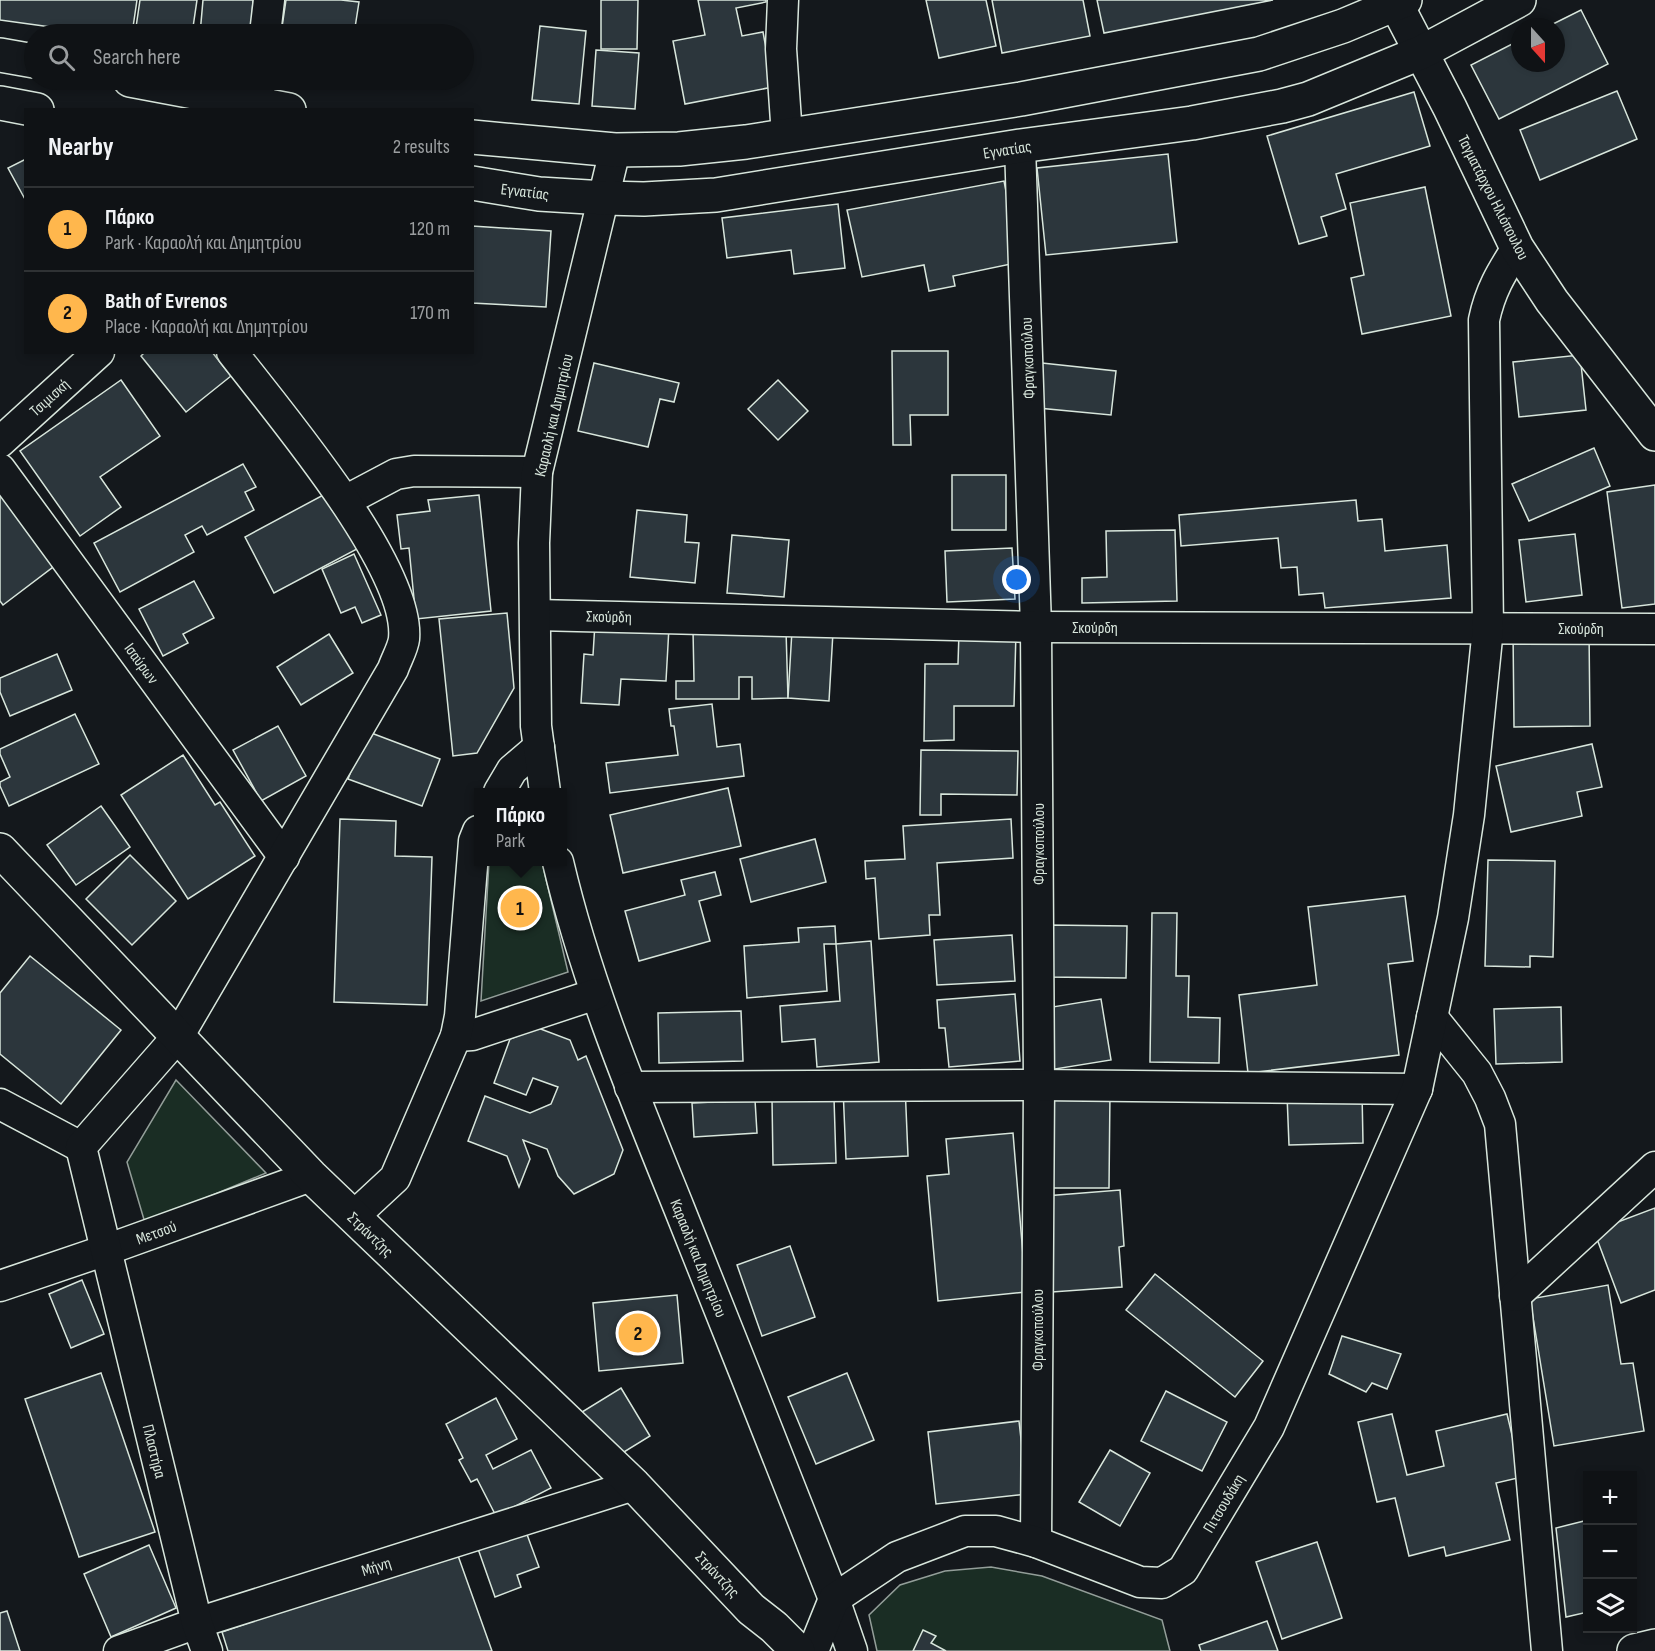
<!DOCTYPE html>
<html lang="en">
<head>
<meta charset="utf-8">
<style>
	:root { --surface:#0f1215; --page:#181b1e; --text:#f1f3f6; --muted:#9b9ea0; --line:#2f3234; --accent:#ffb74d }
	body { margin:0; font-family:"Sofia Sans Condensed",sans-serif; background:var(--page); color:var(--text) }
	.controls { position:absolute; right:18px; bottom:18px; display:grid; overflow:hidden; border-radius:0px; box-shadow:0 3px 9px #0003 }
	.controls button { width:54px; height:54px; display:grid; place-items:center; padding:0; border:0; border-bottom:2px solid var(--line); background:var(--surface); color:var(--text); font:30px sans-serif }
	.compass { position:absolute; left:1511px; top:18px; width:54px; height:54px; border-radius:50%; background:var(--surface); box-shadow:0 3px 9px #0003; rotate:159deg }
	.you { position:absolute; left:1017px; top:580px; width:21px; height:21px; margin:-15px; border:4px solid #fff; border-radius:50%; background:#1a73e8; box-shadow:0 0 0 9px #1a73e833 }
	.badge { display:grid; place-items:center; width:39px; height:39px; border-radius:50%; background:var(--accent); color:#111; font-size:20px; font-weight:700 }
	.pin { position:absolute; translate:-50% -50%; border:3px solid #fff; box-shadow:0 2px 6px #0006 }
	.popup { position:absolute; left:474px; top:788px; width:93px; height:78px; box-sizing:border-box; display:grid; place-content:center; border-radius:0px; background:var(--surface); filter:drop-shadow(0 2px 4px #0005); font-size:20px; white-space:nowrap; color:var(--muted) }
	.popup b { font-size:22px; color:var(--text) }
	.popup::after { content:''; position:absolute; left:50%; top:100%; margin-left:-12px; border:12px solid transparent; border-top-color:var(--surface) }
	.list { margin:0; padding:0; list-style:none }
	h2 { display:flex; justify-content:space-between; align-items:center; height:78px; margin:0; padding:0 24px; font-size:26px }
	h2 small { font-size:20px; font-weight:400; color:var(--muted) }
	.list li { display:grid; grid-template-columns:39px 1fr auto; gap:18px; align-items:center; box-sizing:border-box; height:84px; padding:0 24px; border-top:2px solid var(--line) }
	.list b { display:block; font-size:22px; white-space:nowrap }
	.list p { margin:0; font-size:20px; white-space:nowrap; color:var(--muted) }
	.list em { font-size:20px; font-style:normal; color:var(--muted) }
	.icon { flex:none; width:33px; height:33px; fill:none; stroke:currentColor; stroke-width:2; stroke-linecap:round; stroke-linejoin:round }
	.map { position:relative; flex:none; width:1655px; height:1651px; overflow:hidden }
	.search { position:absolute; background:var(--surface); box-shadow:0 3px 9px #0003; left:24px; top:24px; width:450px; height:66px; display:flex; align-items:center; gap:15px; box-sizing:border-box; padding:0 21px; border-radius:33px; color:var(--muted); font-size:22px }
	.panel { position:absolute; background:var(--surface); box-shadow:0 3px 9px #0003; left:24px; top:108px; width:450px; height:246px; border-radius:0px }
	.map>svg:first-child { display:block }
	.green { fill:#1a2d24; stroke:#939e99; stroke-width:1.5 }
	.building { fill:#2c363c; stroke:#d8e6dc; stroke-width:1.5 }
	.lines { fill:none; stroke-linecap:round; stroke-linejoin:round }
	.street-casing { stroke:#d8e6dc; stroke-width:33 }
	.secondary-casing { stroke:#d8e6dc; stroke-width:36 }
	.highway-casing { stroke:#d8e6dc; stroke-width:36 }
	.street { stroke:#14181c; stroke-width:30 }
	.secondary { stroke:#14181c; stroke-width:33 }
	.highway { stroke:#14181c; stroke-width:33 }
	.labels { text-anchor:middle; stroke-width:4.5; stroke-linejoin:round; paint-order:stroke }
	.street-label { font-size:16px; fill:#d8e6dc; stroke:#14181c }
</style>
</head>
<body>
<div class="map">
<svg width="1655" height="1651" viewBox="0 0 1655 1651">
	<rect width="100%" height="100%" fill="#14181c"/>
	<g class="green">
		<path d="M489,862H542L568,972L481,1001Z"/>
		<path d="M176,1080L266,1173L145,1223L127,1162Z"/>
		<path d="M991,1567L1042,1576L1162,1620L1170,1651H877L869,1615L900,1585L945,1571Z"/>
	</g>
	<g class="building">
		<path d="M0,0H137L132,34H102L0,20Z"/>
		<path d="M140,0H197L192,34H135Z"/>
		<path d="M203,0H253L251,34H200Z"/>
		<path d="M286,0H341L359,2L354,34H281Z"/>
		<path d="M601,0H638L637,49H601Z"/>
		<path d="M698,0H766V2L736,8L742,36L763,32L773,87L685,104L673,41L705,35Z"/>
		<path d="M926,0H986L996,46L939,58Z"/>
		<path d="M992,0H1083L1090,36L1002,53Z"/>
		<path d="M1097,0H1273L1104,33Z"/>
		<path d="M1581,10L1608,64L1499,119L1471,65L1520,40V63H1556V27H1547Z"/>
		<path d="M540,26L586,31L579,104L532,100Z"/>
		<path d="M596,50L639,53L635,109L592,106Z"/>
		<path d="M1617,91L1637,139L1540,180L1520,130Z"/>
		<path d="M1414,92L1430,146L1336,174L1346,209L1321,217L1327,236L1299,244L1267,136Z"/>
		<path d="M1168,154L1177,242L1046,255L1037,168Z"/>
		<path d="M26,159V201L8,168Z"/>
		<path d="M1004,181L1020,262L953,276L955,286L929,291L924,265L862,277L847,210Z"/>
		<path d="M1425,187L1451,316L1362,334L1351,278L1364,275L1350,203Z"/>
		<path d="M838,204L845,268L794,274L791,250L727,258L722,218Z"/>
		<path d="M472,226L551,231L546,307L472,303Z"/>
		<path d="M892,351H948V415H910L911,445H893Z"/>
		<path d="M145,352H212L231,376L186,412L141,356Z"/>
		<path d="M1580,355L1586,410L1519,417L1513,362Z"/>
		<path d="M594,363L679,383L674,402L660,399L648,447L578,431Z"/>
		<path d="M1042,363L1116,371L1111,415L1038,408Z"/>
		<path d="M121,380L160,436L100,477L121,507L80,536L20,451Z"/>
		<path d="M778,380L808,411L778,440L748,409Z"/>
		<path d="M1594,448L1610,486L1529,521L1512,484Z"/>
		<path d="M243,464L256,487L245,492L254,510L207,535L202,526L185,535L194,552L120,592L94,543Z"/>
		<rect x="952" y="475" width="54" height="55"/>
		<path d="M1655,485V604L1622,608L1607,492Z"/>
		<path d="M0,491L57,564L3,605L0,601Z"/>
		<path d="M327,493L357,549L274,593L245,537Z"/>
		<path d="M479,495L491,611L416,619L409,548L401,549L397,515L430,511L428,500Z"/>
		<path d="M1356,500L1358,521L1382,519L1385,551L1447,545L1451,598L1325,608L1323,593L1299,595L1297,567L1281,568L1278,538L1181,546L1179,515Z"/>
		<path d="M637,510L687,515L685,542L699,543L695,583L630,577Z"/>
		<path d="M1175,530L1177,601L1082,603V578L1107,577L1106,531Z"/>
		<path d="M1575,534L1582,595L1526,602L1519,540Z"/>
		<path d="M732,535L789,540L784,597L727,593Z"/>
		<path d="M1012,548L1015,599L947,602L945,551Z"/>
		<path d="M354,554L381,615L362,623L355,607L341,613L322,569Z"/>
		<path d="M194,581L214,618L183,634L188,643L163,656L139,609Z"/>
		<path d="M507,613L514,688L477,753L453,756L439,619Z"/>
		<path d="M595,623L669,627L666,681L621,679L619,705L581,703L584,654L593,655Z"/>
		<path d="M693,630H786L788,698L752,699V677H739V699H676V681H694Z"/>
		<path d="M792,630L833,632L829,701L788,698Z"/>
		<path d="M1589,630L1590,726L1514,727L1513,631Z"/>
		<path d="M959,632H1016L1014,706H954V740L924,741L925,664H958Z"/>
		<path d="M329,634L353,673L301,705L277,667Z"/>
		<path d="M57,654L72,690L10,716L0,692V678Z"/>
		<path d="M712,704L717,747L740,744L744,776L610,793L606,763L678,755L674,726H671L669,709Z"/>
		<path d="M75,714L99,764L9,806L0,786V782L10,777L0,754V749Z"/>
		<path d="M278,726L306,776L261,801L233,750Z"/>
		<path d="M366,731L440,759L422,806L348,779Z"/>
		<path d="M1592,744L1602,787L1577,792L1582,816L1511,832L1496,766Z"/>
		<path d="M921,750L1018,751L1017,795L941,794V815H920Z"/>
		<path d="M183,755L215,805L220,802L255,856L188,899L121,795Z"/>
		<path d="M728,788L741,846L623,873L610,815Z"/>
		<path d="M101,806L130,847L76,885L47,845Z"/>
		<path d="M340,819L396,821L395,856L432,857L427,1005L334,1002Z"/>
		<path d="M1011,819L1013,858L937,863L940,915H929L930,935L879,939L875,878L866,879L865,861L905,859L903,826Z"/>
		<path d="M815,839L826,882L751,902L740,859Z"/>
		<path d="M130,855L176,901L132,945L86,899Z"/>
		<path d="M1488,860L1555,861L1553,957L1530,956V967L1485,966Z"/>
		<path d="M715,872L721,895L699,901L710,941L639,961L625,911L685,895L681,880Z"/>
		<path d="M1405,896L1413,961L1388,964L1399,1055L1248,1073L1239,995L1317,985L1308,907Z"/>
		<path d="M1152,913H1177L1176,976H1189L1188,1017L1220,1018L1219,1063L1150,1062Z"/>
		<path d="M1048,925L1127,926L1126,978L1047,977Z"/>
		<path d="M835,926L836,944H824L827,991L747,998L744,946L799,942L798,928Z"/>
		<path d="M1012,935L1015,981L937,985L934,940Z"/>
		<path d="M871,941L879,1062L817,1067L815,1039L782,1042L780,1006L840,1001L836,944Z"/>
		<path d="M30,956L121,1030L61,1104L0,1054V993Z"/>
		<path d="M1015,994L1020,1061L949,1067L945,1028H939L937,1000Z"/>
		<path d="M1101,999L1111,1060L1049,1070L1040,1009Z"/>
		<path d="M1561,1007L1562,1062L1496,1064L1494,1009Z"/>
		<path d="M741,1011L743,1061L659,1063L658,1013Z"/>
		<path d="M538,1028L570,1040L578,1060L586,1056L623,1150L614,1174L574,1194L558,1176L547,1149L523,1140L530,1159L519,1187L507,1156L468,1141L485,1096L530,1113L551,1104L558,1087L533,1078L526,1095L494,1083L510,1039Z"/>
		<path d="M905,1085L908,1156L846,1159L843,1088Z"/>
		<path d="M1049,1091H1110L1109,1188H1048Z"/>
		<path d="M1362,1092L1363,1143L1289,1145L1287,1095Z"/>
		<path d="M834,1098L836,1163L773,1165L772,1099Z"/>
		<path d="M755,1100L757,1133L694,1137L692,1103Z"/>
		<path d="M1013,1133L1026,1292L938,1301L927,1176L949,1174L946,1139Z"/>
		<path d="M1120,1190L1124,1246L1119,1247L1122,1287L1052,1292L1045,1196Z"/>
		<path d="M1655,1208V1290L1621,1303L1594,1231Z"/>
		<path d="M790,1246L815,1317L762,1336L737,1265Z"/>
		<path d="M1155,1274L1263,1361L1235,1397L1126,1310Z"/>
		<path d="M82,1280L104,1334L71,1348L49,1294Z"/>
		<path d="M1608,1285L1621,1364L1633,1363L1644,1431L1554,1446L1530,1299Z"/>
		<path d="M677,1295L683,1363L599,1371L593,1303Z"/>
		<path d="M1342,1336L1401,1354L1387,1389L1372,1383L1366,1392L1329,1374Z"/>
		<path d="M101,1373L155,1532L79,1557L25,1399Z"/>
		<path d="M847,1373L874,1440L816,1464L788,1397Z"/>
		<path d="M621,1388L650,1436L611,1460L582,1412Z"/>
		<path d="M1166,1391L1227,1422L1202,1471L1141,1441Z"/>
		<path d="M496,1398L517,1439L486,1455L493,1469L531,1450L551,1488L496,1516L477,1479L471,1482L459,1460L463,1458L446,1424Z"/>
		<path d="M1392,1414L1407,1475L1444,1466L1436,1431L1507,1414L1522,1477L1496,1483L1510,1540L1446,1556L1444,1547L1409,1556L1395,1498L1377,1502L1358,1422Z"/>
		<path d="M1019,1421L1027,1494L936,1504L928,1432Z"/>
		<path d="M1110,1450L1150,1473L1120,1526L1079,1502Z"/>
		<path d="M1588,1520V1612L1566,1617L1556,1528Z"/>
		<path d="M525,1529L539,1567L517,1575L521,1587L495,1597L477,1546Z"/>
		<path d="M1317,1542L1342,1618L1282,1639L1256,1562Z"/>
		<path d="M149,1545L176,1608L111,1637L84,1574Z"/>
		<path d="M456,1550L492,1651H228L222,1632Z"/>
		<path d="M7,1611L20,1651H0V1613Z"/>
		<path d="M1267,1621L1278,1651H1201L1199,1645Z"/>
		<path d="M923,1630L936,1636L931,1643L946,1651H913Z"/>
	</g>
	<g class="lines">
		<defs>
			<g id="street">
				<path d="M783,0L781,49L787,136"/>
				<path d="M265,34L269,0"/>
				<path d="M258,104L260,80"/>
				<path d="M1020,146L1036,627L1039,1085L1036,1542"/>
				<path d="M0,442L99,352"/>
				<path d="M0,469L284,857"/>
				<path d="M345,501L396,474L414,471L537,472"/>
				<path d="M536,615L1036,627L1655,629"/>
				<path d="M499,792L512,770L539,747"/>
				<path d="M545,792L536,726L534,543L537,472L615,150"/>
				<path d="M558,862C586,981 633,1094 679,1208C731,1338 783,1469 834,1599L852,1651"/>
				<path d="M1432,1017L1477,1073L1490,1098L1500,1124L1547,1651"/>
				<path d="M456,1036L472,1035L596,994"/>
				<path d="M630,1087L1039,1085L1417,1089"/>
				<path d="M0,1104L81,1147"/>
				<path d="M353,1217L395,1178L456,1036L460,1016L474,841L478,831"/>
				<path d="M0,1286L106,1250L311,1176"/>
				<path d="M1515,1296L1655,1167"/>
				<path d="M119,1651L197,1623L634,1485"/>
				<path d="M207,1651L197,1623L81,1147L179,1035L393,669C396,660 403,648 404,639C411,567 277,411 232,352"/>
				<path d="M813,1651L834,1599L897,1557L965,1531H996L1036,1542L1140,1582L1162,1583L1183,1570L1269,1427L1417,1089L1453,918L1469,815L1488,628L1484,320C1490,291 1501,273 1517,248"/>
			</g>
			<g id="secondary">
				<path d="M1396,4L1450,108L1517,248L1552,301L1655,434"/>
				<path d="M0,850L311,1176L634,1485L751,1609L774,1627L798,1651"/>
				<path d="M1634,1651L1655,1646"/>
			</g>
			<g id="highway">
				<path d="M0,55L34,61"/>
				<path d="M130,80L289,110"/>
				<path d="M0,103L37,110"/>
				<path d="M472,137L615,150L679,149L746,142L1021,99L1259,54L1343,26L1405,0"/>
				<path d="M472,183L539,194L605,198L644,199L716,195L1020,146L1192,123L1282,106L1308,99L1422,52L1519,0"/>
			</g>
		</defs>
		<use href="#street" class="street-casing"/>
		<use href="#secondary" class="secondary-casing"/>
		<use href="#highway" class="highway-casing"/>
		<use href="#street" class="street"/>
		<use href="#secondary" class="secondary"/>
		<use href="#highway" class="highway"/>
	</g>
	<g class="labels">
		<g class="street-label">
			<text transform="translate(1007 149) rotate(-9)" y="6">Εγνατίας</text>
			<text transform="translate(525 191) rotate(7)" y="6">Εγνατίας</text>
			<text transform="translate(1494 197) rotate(63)" y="6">Ταγματάρχου Ηλιόπουλου</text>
			<text transform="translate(1027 358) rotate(-92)" y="6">Φραγκοπούλου</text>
			<text transform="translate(49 397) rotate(-42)" y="6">Τσιμισκή</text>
			<text transform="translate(553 415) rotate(-77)" y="6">Καραολή και Δημητρίου</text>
			<text transform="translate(609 616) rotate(1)" y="6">Σκούρδη</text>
			<text x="1095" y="633">Σκούρδη</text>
			<text x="1581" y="634">Σκούρδη</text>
			<text transform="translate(142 663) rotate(54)" y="6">Ισαύρων</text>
			<text transform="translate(1038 844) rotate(-90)" y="6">Φραγκοπούλου</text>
			<text transform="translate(156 1232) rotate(-20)" y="6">Μετσού</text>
			<text transform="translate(371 1234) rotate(44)" y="6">Στράντζης</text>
			<text transform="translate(699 1258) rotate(68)" y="6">Καραολή και Δημητρίου</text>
			<text transform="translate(1037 1330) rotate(-90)" y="6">Φραγκοπούλου</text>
			<text transform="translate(155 1451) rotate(76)" y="6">Πλαστήρα</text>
			<text transform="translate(1223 1503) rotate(-59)" y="6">Πιτσουδάκη</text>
			<text transform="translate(376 1566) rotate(-18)" y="6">Μήνη</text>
			<text transform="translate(718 1574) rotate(47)" y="6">Στράντζης</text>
		</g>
	</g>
</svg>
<div class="controls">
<button>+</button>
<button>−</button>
<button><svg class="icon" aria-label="layers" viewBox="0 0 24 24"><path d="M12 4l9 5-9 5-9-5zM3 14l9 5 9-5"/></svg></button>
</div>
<svg class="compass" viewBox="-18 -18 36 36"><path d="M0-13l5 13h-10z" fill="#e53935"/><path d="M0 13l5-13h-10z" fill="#9b9ea0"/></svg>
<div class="you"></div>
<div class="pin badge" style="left:520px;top:908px">1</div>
<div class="popup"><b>Πάρκο</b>Park</div>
<div class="pin badge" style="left:638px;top:1333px">2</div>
<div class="search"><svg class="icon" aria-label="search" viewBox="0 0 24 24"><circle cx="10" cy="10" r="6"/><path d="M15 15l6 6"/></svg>Search here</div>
<section class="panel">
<h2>Nearby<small>2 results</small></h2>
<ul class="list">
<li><span class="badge">1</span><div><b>Πάρκο</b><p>Park · Καραολή και Δημητρίου</p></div><em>120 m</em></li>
<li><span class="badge">2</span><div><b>Bath of Evrenos</b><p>Place · Καραολή και Δημητρίου</p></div><em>170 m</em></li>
</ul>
</section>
</div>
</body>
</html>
